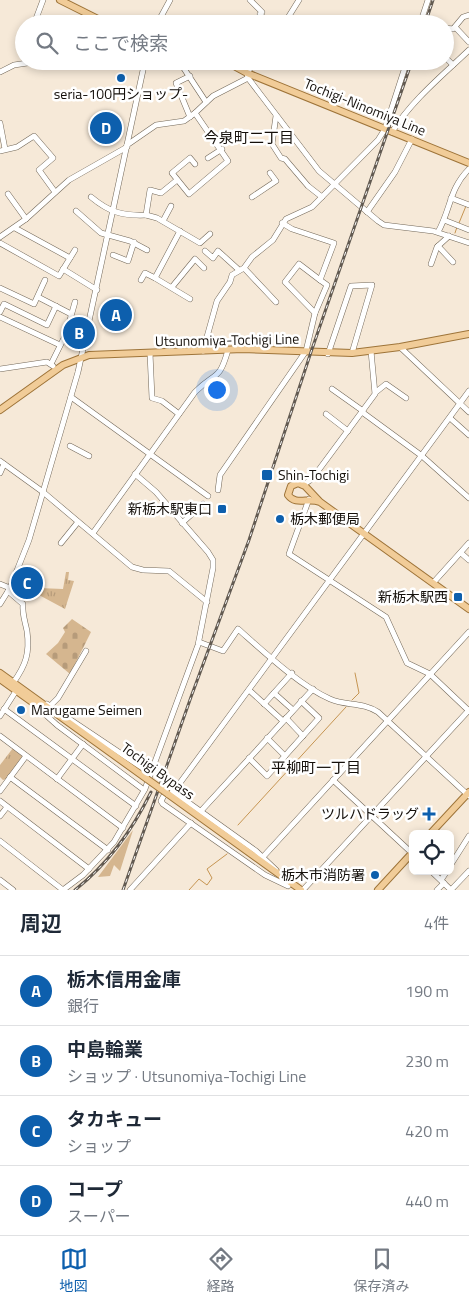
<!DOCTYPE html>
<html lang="ja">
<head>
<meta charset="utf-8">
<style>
	:root { --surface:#fff; --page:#f2f2f3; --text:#1f2937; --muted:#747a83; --line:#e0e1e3; --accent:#0d5fad }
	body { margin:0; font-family:"Titillium Web","Noto Sans JP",sans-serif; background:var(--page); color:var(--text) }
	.controls { position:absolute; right:15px; bottom:15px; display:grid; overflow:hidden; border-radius:8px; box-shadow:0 2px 8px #0003 }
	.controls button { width:45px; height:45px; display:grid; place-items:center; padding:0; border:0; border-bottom:1px solid var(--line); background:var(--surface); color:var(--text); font:25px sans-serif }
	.you { position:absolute; left:216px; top:389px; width:18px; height:18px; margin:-12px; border:4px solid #fff; border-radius:50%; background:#1a73e8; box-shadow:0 0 0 8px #1a73e833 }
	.badge { display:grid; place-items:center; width:32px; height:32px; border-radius:50%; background:var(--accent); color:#fff; font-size:16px; font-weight:700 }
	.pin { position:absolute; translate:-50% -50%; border:2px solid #fff; box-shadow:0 1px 5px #0006 }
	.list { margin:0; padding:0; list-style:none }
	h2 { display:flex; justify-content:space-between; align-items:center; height:65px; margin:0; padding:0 20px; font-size:21px }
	h2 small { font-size:16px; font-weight:400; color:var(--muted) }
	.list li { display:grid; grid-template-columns:32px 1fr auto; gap:15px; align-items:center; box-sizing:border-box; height:70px; padding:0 20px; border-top:1px solid var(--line) }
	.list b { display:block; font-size:19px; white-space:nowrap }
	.list p { margin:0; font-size:16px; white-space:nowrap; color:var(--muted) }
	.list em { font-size:16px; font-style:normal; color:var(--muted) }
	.icon { flex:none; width:28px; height:28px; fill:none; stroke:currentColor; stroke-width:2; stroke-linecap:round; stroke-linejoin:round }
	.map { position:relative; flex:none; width:469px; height:890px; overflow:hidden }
	.search { position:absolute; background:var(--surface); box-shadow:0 2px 8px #0003; left:15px; right:15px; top:15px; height:55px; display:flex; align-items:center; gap:12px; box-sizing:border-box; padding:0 18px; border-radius:28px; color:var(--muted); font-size:19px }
	.sheet { height:345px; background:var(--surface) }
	nav { display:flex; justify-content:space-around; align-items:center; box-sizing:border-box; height:70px; border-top:1px solid var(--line); background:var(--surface); font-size:14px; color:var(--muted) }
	nav a { display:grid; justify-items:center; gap:2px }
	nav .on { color:var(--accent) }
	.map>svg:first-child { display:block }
	.grass { fill:#d5b68f }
	.cemetery { fill:url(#cemetery-stones) }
	.park { fill:url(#park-tufts) }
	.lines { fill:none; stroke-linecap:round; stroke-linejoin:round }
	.stream { stroke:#c69552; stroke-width:1 }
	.minor-casing { stroke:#736859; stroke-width:6 }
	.major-casing { stroke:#9e7439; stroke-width:8 }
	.minor { stroke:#fff; stroke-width:5 }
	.major { stroke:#f1cc98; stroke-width:6 }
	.rail-casing { stroke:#625a51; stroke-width:3 }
	.rail { stroke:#fff; stroke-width:1; stroke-dasharray:4; stroke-linecap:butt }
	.major-bridge-casing { stroke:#9e7439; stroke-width:8; stroke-linecap:butt }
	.major-bridge { stroke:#f1cc98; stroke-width:6 }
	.poi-dot { fill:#0d5fad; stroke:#fff; stroke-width:2 }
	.labels { text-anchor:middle; stroke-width:5; stroke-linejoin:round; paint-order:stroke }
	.poi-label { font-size:14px; fill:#140f0a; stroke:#fff; text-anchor:end }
	.street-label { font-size:14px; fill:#140f0a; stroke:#fff }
	.neighbourhood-label { font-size:15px; fill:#140f0a; stroke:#fff }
</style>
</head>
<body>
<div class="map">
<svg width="469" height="890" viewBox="0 0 469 890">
	<defs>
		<pattern id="cemetery-stones" width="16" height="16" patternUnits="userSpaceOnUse" patternTransform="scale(1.25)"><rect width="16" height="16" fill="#d5b68f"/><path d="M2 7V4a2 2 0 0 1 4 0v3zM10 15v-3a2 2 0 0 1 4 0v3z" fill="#b69b7a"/></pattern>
		<pattern id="park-tufts" width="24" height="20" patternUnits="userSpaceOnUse" patternTransform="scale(1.25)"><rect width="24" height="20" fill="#d5b68f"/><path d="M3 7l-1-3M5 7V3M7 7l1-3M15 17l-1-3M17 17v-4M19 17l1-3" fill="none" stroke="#b69b7a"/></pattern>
	</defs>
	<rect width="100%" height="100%" fill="#f6e9d8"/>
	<path class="grass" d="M133,830L120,871L114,865L110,876L98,877Z"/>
	<path class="cemetery" d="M72,619L91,632L70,674L46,654L58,643L65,632L63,628Z"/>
	<g class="park">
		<path d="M66,572H69L68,580L74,581L65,609L39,595V588L63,589Z"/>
		<path d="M13,748L22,755V758L6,779L3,780L0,777V765Z"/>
	</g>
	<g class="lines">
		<g class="stream">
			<path d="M459,223L466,206"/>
			<path d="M455,233L457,227"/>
			<path d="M352,700L359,693L355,673"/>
			<path d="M238,825L346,707"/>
			<path d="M189,890L199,879L207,885L212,878L207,869L227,854"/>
		</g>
		<defs>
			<g id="minor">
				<path d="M250,0L262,12L260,14L269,24"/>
				<path d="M438,22L441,24"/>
				<path d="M34,24L43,0"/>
				<path d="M157,24L170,0"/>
				<path d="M284,24L299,0"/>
				<path d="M420,24L428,0"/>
				<path d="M455,27L469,42"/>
				<path d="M445,28L453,29L463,17L469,15"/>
				<path d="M445,57L453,65"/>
				<path d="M92,61L126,65L145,61"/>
				<path d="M157,61L170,67L180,66"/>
				<path d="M179,61L206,102"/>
				<path d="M255,61L247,73L248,78L319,171L378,221L384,225L433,231L469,243"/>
				<path d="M0,72L14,65L41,61"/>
				<path d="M276,116L272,144L281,158L285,159L308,186L322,197"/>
				<path d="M190,117L176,83L190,76"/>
				<path d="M0,123L5,149"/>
				<path d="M392,132C412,100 443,75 469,50"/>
				<path d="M127,145L156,125L184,121L195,113"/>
				<path d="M0,151L17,147L34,136L53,158L39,170L55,192"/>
				<path d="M208,158L222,149"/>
				<path d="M195,164L190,158L172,173L189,194L228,161L195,113L213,96L248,78"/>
				<path d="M8,194L26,219"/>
				<path d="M91,197C109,212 122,216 146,215L150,190L161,193L177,180"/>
				<path d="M252,197L276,181L270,173"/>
				<path d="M451,198L469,205"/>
				<path d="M76,211L101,233L130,241L147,250"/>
				<path d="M367,212L395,172L412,139"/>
				<path d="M146,215L157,218L200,243L210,234"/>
				<path d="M444,220L469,230"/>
				<path d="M163,221L171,206"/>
				<path d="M282,223L292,229L334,243L320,280L327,285L315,313"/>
				<path d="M15,228L70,258"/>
				<path d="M438,232C451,209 449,189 469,169"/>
				<path d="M0,237L26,219L69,180L127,147"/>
				<path d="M0,243L59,276L75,250"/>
				<path d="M438,246L453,262"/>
				<path d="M205,251L213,258L218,251L239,270"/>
				<path d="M113,255L128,261L134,242"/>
				<path d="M431,264L437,247L449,236"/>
				<path d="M244,268L276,302"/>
				<path d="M63,269L97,290"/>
				<path d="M155,278L190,299"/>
				<path d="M141,280L145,273L155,278L180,231"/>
				<path d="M172,287L195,259L204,268"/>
				<path d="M0,288L34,304L45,280"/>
				<path d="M38,297L71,314"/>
				<path d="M0,312L4,304L47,325L56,306"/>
				<path d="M0,317L60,345"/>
				<path d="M400,347L469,412"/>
				<path d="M203,351L217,301L230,282L232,275L244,268L252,257L273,240L286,219L312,207L378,140L385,129L407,61"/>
				<path d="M150,353L152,398L162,401L179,414"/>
				<path d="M328,354L351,286L372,285L352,353"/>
				<path d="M51,364L66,334L75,302"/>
				<path d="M0,369L47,362L53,366"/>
				<path d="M332,389L363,411"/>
				<path d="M376,392L386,384L406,398"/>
				<path d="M71,397L208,496"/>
				<path d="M362,412L422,456L469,498"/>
				<path d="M326,414L348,431"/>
				<path d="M450,418L469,435"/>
				<path d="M70,446L89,456"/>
				<path d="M0,461L43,492L132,567L143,570L169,571L207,602"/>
				<path d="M0,473L4,464"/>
				<path d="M303,485L312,479L375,394L371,351"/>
				<path d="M218,490L220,475L306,351L315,313L285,282L299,264L320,280"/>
				<path d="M309,499L289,554L386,617L407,663L430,674L469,711"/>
				<path d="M182,523L203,504"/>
				<path d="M93,533L195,392C216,371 219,382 228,350"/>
				<path d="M61,543L78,522"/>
				<path d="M461,553L469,560"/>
				<path d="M433,583L469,543"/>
				<path d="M0,584L10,588"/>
				<path d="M8,591L23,604C22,614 25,621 27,631C30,653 26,665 13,683"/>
				<path d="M0,604L10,588L29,540L78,372L145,61"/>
				<path d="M199,642L223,651L238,629C263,651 300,686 330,699C346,706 363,702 378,712L469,796"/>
				<path d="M249,690L283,721"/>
				<path d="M274,693L293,710"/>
				<path d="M47,704L150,773"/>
				<path d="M264,704L292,673"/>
				<path d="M50,706L58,698L86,651"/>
				<path d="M38,708L57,725L144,790"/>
				<path d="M4,709L136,806"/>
				<path d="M0,716L16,691"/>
				<path d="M286,718L303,736"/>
				<path d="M0,736L123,828"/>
				<path d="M267,738L285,756"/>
				<path d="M249,758L267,776L319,718L301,701"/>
				<path d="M10,777L108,850"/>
				<path d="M57,779L83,744"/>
				<path d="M333,780L413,854"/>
				<path d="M0,791L26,756"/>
				<path d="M174,791L469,391"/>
				<path d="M0,801L89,869"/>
				<path d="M201,811L313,689"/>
				<path d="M0,816L7,807"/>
				<path d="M0,841L63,890"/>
				<path d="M262,858L469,632"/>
				<path d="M450,866L469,836"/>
				<path d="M276,870L256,851L168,788L161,801L163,804L265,875L288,886"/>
				<path d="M431,871L451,890"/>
				<path d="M0,880L13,890"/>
				<path d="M441,880L447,871"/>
				<path d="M63,890L83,875L114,842L145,789L198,645L213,568V560L208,552L156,492L135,474"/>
				<path d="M130,890L191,823"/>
				<path d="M303,890L469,710"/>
				<path d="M437,890L444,883"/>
				<path d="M451,890L469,871"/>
			</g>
			<g id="major">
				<path d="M60,0L108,24"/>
				<path d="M225,61L247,73L469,163"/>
				<path d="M0,410L63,365L89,355L243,349L352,353L400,347L469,334"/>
				<path d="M320,502C308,497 296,506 288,495L291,486L298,483L305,486L320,502L469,609"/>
				<path d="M0,673L147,779"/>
				<path d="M0,679L46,712"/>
				<path d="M168,794L301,890"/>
				<path d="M430,834L469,792"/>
				<path d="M378,890L413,852"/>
			</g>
		</defs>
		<use href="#minor" class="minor-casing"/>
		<use href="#major" class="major-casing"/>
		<use href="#minor" class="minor"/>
		<use href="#major" class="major"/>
		<defs>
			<g id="rail">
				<path d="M425,24L433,0"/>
				<path d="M75,890C109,863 132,831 151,792"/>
				<path d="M123,890L191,697L249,540L311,352L412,61"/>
			</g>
		</defs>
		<use href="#rail" class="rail-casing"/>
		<use href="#rail" class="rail"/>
		<defs>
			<path id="major-bridge" d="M147,779L168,794"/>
		</defs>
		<use href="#major-bridge" class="major-bridge-casing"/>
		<use href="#major-bridge" class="major-bridge"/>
	</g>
	<g class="poi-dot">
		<circle cx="121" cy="78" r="5"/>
		<rect x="261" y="469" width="12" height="12" rx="2.5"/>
		<rect x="217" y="504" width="10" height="10" rx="2.5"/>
		<circle cx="280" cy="519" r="5"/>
		<rect x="453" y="592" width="10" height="10" rx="2.5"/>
		<circle cx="21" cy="710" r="5"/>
		<path d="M426.5 806.5h5v5h5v5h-5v5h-5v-5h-5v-5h5z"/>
		<circle cx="375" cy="875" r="5"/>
	</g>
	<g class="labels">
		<g class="poi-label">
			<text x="121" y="99" text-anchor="middle">seria-100円ショップ-</text>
			<text x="278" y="480" text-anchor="start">Shin-Tochigi</text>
			<text x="212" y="514">新栃木駅東口</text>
			<text x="290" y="524" text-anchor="start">栃木郵便局</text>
			<text x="448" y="602">新栃木駅西</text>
			<text x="31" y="715" text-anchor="start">Marugame Seimen</text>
			<text x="419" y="819">ツルハドラッグ</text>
			<text x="365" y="880">栃木市消防署</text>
		</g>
		<g class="street-label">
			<text transform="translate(365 107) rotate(22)" y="5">Tochigi-Ninomiya Line</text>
			<text transform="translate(227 340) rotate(-1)" y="5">Utsunomiya-Tochigi Line</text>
			<text transform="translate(158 771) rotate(36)" y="5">Tochigi Bypass</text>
		</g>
		<g class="neighbourhood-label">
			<text x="249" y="143">今泉町二丁目</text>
			<text x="316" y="773">平柳町一丁目</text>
		</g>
	</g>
</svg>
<div class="controls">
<button><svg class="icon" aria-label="locate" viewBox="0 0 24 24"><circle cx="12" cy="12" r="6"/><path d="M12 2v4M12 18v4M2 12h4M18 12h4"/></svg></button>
</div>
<div class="you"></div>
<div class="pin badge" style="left:116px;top:315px">A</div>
<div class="pin badge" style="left:79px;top:333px">B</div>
<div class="pin badge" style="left:27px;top:583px">C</div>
<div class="pin badge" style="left:106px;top:128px">D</div>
<div class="search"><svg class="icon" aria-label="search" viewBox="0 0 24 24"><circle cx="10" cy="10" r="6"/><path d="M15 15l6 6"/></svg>ここで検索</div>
</div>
<section class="sheet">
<h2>周辺<small>4件</small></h2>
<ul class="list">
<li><span class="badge">A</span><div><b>栃木信用金庫</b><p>銀行</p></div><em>190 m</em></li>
<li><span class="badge">B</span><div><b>中島輪業</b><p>ショップ · Utsunomiya-Tochigi Line</p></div><em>230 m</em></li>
<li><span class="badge">C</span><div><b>タカキュー</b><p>ショップ</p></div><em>420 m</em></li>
<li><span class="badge">D</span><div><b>コープ</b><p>スーパー</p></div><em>440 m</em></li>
</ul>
</section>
<nav>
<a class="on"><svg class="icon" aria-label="map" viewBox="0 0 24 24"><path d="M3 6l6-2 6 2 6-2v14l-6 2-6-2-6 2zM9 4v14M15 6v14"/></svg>地図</a>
<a><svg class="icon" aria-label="directions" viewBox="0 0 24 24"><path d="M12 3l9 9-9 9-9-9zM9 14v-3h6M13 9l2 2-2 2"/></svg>経路</a>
<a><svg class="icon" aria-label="saved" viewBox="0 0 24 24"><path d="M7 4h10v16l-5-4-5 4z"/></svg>保存済み</a>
</nav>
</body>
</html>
